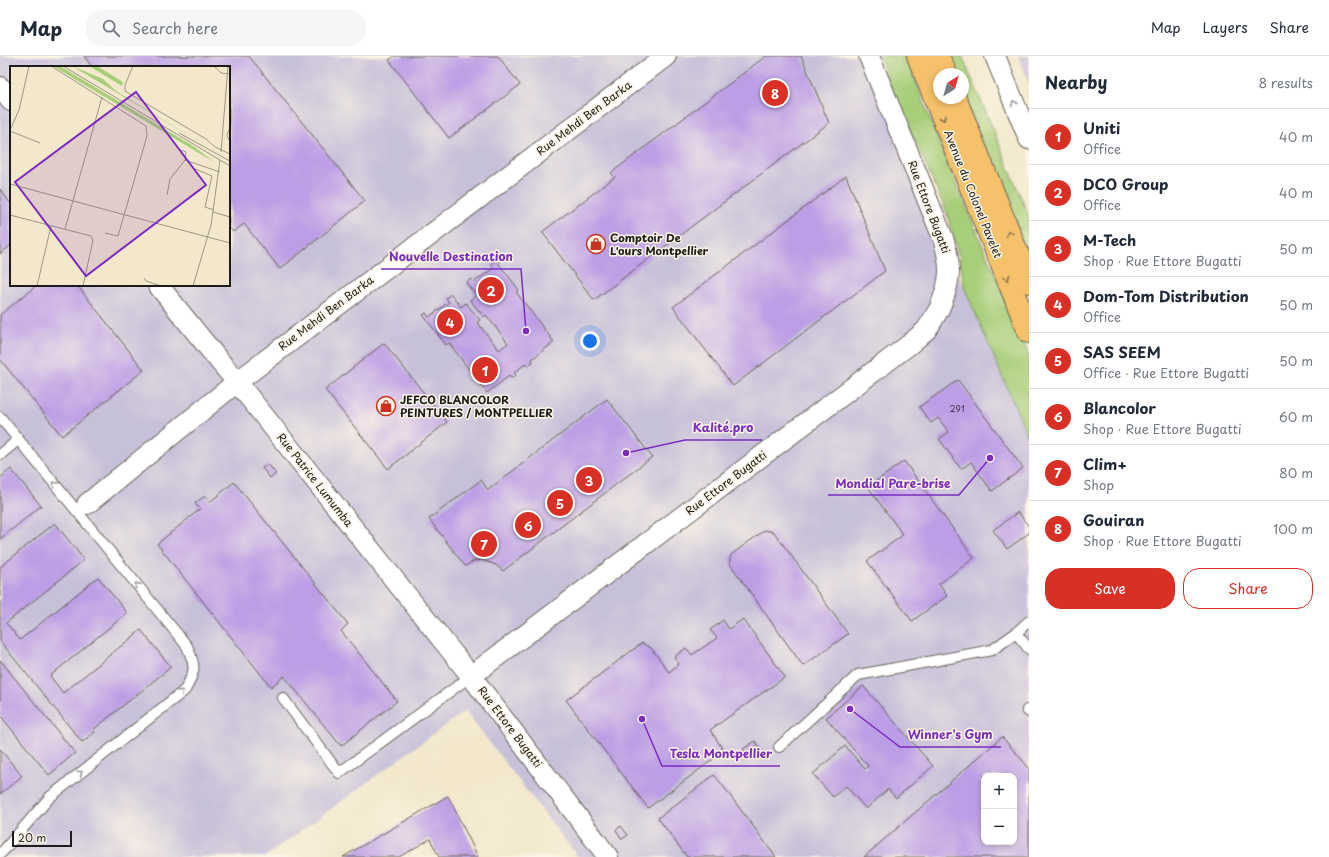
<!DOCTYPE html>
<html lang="en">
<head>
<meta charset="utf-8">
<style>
	:root { --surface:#fff; --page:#f6f6f7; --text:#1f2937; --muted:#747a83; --line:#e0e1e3; --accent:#d93025 }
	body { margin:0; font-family:"Playpen Sans",sans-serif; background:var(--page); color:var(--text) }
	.controls { position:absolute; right:12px; bottom:12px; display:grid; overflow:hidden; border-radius:8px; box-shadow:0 2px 6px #0003 }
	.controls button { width:36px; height:36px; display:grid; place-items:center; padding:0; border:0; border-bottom:1px solid var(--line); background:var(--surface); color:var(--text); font:20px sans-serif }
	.compass { position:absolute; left:933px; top:12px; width:36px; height:36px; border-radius:50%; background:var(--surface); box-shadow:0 2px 6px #0003; rotate:37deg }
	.scale { position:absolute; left:12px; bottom:10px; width:60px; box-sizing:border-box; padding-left:4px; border:2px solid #1c1c1c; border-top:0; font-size:11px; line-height:14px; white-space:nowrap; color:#1c1c1c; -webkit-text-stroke:3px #fcf5e5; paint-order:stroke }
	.you { position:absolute; left:590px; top:285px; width:14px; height:14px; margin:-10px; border:3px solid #fff; border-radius:50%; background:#1a73e8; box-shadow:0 0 0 6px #1a73e833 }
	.badge { display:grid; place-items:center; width:26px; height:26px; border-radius:50%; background:var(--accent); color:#fff; font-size:13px; font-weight:700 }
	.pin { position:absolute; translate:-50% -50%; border:2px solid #fff; box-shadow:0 1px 4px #0006 }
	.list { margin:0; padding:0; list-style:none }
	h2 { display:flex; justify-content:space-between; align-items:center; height:52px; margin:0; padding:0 16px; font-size:17px }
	h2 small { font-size:13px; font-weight:400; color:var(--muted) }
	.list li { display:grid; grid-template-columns:26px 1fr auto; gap:12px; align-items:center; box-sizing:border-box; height:56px; padding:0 16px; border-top:1px solid var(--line) }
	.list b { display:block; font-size:15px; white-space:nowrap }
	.list p { margin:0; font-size:13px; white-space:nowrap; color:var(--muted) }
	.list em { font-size:13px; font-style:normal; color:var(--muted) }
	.actions { display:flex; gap:8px; padding:12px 16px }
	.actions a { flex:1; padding:9px 0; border:1px solid var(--accent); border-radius:16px; text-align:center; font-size:14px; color:var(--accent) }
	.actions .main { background:var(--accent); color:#fff }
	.icon { flex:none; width:22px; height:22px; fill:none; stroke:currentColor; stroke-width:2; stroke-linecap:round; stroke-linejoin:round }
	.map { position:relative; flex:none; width:1029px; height:801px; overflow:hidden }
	header { display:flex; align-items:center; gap:24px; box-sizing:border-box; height:56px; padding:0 20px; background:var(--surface); border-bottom:1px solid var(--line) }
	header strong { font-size:19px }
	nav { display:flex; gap:22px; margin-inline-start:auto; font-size:14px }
	.search { width:280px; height:36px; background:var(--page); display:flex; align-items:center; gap:10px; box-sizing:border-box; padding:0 14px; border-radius:16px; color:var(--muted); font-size:15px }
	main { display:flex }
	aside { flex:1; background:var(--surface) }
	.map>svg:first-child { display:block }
	.industrial { fill:#c7c0d9; fill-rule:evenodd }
	.green { fill:#a7ce79; stroke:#62754a }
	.building { fill:#bb9ee5; fill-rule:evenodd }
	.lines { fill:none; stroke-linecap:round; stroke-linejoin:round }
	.service-casing { stroke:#67635a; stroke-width:12 }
	.minor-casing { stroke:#67635a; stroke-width:22 }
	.primary-casing { stroke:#67635a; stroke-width:24 }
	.service { stroke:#fff; stroke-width:10 }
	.minor { stroke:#fff; stroke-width:20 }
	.primary { stroke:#f5c16b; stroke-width:22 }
	.oneway { stroke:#999 }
	.oneway2 { stroke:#886e44 }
	.labels { text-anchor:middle; stroke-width:3; stroke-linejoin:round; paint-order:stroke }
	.number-label { font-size:9px; fill:#443c4e }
	.street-label { font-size:11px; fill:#1c1c1c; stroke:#fcf5e5 }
	.poi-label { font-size:11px; font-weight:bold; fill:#1c1c1c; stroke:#fcf5e5; text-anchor:start }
	.inset-road { fill:none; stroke:#9d9686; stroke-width:1 }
	.view { fill:#7b2cbf; fill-opacity:0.15; stroke:#7b2cbf; stroke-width:2 }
	.inset-edge { fill:none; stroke:#1c1c1c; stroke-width:2 }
	.leader { fill:none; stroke:#7b2cbf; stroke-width:1.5 }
	.callout-dot { fill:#7b2cbf; stroke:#fcf5e5; stroke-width:1.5 }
	.callout-label { font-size:12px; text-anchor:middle; font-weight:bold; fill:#7b2cbf; stroke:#fcf5e5; stroke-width:3; stroke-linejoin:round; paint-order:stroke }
</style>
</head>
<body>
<header>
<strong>Map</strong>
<div class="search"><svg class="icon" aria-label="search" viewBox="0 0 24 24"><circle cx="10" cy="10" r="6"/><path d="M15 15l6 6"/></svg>Search here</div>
<nav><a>Map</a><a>Layers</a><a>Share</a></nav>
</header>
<main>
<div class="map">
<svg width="1029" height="801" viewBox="0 0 1029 801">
	<rect width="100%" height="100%" fill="#fcf5e5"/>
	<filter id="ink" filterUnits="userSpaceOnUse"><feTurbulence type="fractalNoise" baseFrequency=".025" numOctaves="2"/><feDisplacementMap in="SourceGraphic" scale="8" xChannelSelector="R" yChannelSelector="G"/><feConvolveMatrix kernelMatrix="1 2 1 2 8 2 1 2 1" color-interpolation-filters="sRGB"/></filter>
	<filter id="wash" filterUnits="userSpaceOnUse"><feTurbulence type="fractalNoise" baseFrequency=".012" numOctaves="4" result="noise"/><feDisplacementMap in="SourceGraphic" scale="16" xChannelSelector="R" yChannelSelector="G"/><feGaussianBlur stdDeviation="0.9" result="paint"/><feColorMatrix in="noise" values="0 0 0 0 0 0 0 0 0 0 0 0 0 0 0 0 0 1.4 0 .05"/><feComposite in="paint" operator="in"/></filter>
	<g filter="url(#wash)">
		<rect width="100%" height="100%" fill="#f3e8cc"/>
		<g class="industrial">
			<path d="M0,0H863L1029,383V801H578L465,655L265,801H0ZM11,11H229V229H11ZM984,720H1014V786H984Z"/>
			<path d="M1018,0H1029V28Z"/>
		</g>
		<g class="green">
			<path d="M879,0H906L939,86L1027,295L1029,302V383L964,231L960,203L945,152L890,29Z"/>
			<path d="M948,0H962L991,68L1029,161V200L963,39V18H955Z"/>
		</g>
		<g id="blocks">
			<g class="building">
				<path d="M84,0H249L365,145L280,213L244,168L233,176L229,171V11H92Z"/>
				<path d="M395,0H498L520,29L449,82L389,4Z"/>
				<path d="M766,0H801L829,67L594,244L542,176L615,121L611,117Z"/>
				<path d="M846,120L885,215L733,330L673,251Z"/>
				<path d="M0,133L11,148V189L0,198Z"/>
				<path d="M496,204L519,234L516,236L554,286L532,303L533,306L527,310L525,308L514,317L516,319L511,322L509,320L487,337L449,287L446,289L423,259L426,257L429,261L449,246L446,242L451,238L461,251L466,247L480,264L477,266L499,294L508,287L486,259L484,261L470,244L476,239L466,227L471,223L474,226L494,212L491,208Z"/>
				<path d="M37,229H77L144,314L62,380L0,303V259Z"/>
				<path d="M384,287L447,366L388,413L325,334Z"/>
				<path d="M958,324L1023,412L992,435L971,406L961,413L939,383L949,376L938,362L931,367L919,351Z"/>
				<path d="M607,343L652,401L503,515L496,509L482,504L474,505L465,510L429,463L481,424L488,434Z"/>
				<path d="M904,405L974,502L939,528L947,540L912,565L867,505L903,479L868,431Z"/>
				<path d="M268,408L276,418L270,422L262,412Z"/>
				<path d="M11,413L41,450L0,483V422Z"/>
				<path d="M234,426L348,568L341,575L397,645L341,690L284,620L271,631L157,488L200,453L195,447L205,440L210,446Z"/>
				<path d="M1018,456L1029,471V477L1007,493L993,474Z"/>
				<path d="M55,467L84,504L6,567L20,584L98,521L127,557L50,620L63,637L141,574L171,611L93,674L95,676L82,686L0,585V511Z"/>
				<path d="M765,474L774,476L848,578L803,610L730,508V502L732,498Z"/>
				<path d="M743,563L785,621L710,674L724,695L648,752L566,644L642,587L651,592L669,616L679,608L674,601L686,592L692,599L717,582L710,574L723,564L729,573Z"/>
				<path d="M0,604L75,697L49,719L0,659Z"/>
				<path d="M863,630L933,710L896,742L888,733L866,753L846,730L833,741L813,718L845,690L865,713L868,710L826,662Z"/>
				<path d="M1002,681L1029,712V801H864ZM984,720H1014V786H984Z"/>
				<path d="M755,685L762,695L750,703L743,693Z"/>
				<path d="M0,693L22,720L0,738Z"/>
				<path d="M714,719L720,726L776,801H687L658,762Z"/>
				<path d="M448,740L478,801H439L430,783L399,801H343Z"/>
				<path d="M621,770L628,779L622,783L616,774Z"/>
			</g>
		</g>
	</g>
	<g filter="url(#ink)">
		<use href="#blocks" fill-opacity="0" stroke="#67635a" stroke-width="1"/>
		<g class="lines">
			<defs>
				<g id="service">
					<path d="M0,361L187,590C196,611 196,614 185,634L50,741L4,794L0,798"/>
					<path d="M0,399L18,384"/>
					<path d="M1016,577L1029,565"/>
					<path d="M283,642L339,717L471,620"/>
					<path d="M1027,654L1029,656"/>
					<path d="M779,691L858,619L992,594L1016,577L1029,593"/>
				</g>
				<g id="minor">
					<path d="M995,0L1029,83"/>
					<path d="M0,31L11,45"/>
					<path d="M158,229L216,301L237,326L471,620L608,801"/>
					<path d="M87,448L237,326L666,0"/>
					<path d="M471,620L910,288C915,283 921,279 926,274C931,268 935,260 939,253C951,226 952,210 943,182L869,0"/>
				</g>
				<g id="primary">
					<path d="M918,0L1029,276"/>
					<path d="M938,0L946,18"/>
					<path d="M955,42L1029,226"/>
				</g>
			</defs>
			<use href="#service" class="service-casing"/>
			<use href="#minor" class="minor-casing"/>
			<use href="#primary" class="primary-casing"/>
			<use href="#service" class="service"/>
			<use href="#minor" class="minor"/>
			<use href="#primary" class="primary"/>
		</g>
		<defs><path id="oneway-chevron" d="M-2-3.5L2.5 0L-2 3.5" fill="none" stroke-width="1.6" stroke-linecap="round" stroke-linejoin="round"/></defs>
		<g class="oneway">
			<use href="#oneway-chevron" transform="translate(1014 47) rotate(-112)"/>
			<use href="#oneway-chevron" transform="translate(55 428) rotate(-130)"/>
			<use href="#oneway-chevron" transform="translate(137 529) rotate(-129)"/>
			<use href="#oneway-chevron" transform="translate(181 636) rotate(-44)"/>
			<use href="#oneway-chevron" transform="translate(80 717) rotate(-38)"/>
		</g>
		<g class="oneway2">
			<use href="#oneway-chevron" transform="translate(943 62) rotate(68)"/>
			<use href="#oneway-chevron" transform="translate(1009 177) rotate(-112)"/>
			<use href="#oneway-chevron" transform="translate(1007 222) rotate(68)"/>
		</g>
	</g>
	<defs>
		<symbol id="shop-ring" viewBox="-11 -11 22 22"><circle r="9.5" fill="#fcf5e5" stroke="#c8321e" stroke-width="1.5"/><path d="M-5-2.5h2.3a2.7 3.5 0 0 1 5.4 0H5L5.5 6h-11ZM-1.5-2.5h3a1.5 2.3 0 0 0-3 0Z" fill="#c8321e"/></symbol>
	</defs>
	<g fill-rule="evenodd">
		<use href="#shop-ring" x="585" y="177" width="22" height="22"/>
		<use href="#shop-ring" x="375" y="339" width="22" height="22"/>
	</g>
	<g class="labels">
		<g class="number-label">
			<text x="957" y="356">291</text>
		</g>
		<g class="street-label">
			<text transform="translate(584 62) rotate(-37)" y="4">Rue Mehdi Ben Barka</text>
			<text transform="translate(973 138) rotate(68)" y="4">Avenue du Colonel Pavelet</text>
			<text transform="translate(929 151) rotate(69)" y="4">Rue Ettore Bugatti</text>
			<text transform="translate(326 257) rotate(-37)" y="4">Rue Mehdi Ben Barka</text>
			<text transform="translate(315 424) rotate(52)" y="4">Rue Patrice Lumumba</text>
			<text transform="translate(726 427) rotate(-37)" y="4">Rue Ettore Bugatti</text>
			<text transform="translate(510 671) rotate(53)" y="4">Rue Ettore Bugatti</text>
		</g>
		<g class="poi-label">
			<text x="610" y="186">Comptoir De<tspan x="610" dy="13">L'ours Montpellier</tspan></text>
			<text x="400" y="348">JEFCO BLANCOLOR<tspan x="400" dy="13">PEINTURES / MONTPELLIER</tspan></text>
		</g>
	</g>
	<g transform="translate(10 10)">
		<rect width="220" height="220" fill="#f3e8cc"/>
		<path d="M43,0H50L183,80L204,96ZM62,0L93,13L106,25L188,75ZM79,0H87L113,16L112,20Z" fill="#a7ce79"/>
		<path class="inset-road" d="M41,0L136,60L137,70L108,170L95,167M53,0L220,100M123,0L115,19V25L196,73L205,81L220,88M204,0L211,7L220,8M220,61L217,69L220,76M0,64L9,44L19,0M0,65L30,77M169,67L220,95M171,84L176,86L175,94M211,86L218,0M183,102L202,110L195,141L204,144M0,118L220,177M157,129L160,113L175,94L210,106M203,146L220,151M0,149L81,170L83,174L73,220M55,163L92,31M134,212L136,215L151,220M27,220L41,160M183,220L201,159L210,94"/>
		<path class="view" d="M126,26L196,119L76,210L5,116Z"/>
		<rect width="220" height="220" class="inset-edge"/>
	</g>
	<path class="leader" d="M526 275L521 213H381M626 397L685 384H762M990 402L959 439H828M850 653L900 691H1001M642 663L662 710H780"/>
	<g class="callout-dot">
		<circle cx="526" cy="275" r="4"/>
		<circle cx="626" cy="397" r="4"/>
		<circle cx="990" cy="402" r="4"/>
		<circle cx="850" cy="653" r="4"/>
		<circle cx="642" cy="663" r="4"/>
	</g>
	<g class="callout-label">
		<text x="451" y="205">Nouvelle Destination</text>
		<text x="723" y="376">Kalité.pro</text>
		<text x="893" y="432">Mondial Pare-brise</text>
		<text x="950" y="683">Winner's Gym</text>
		<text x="721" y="702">Tesla Montpellier</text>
	</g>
</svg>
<div class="controls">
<button>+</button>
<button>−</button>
</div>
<svg class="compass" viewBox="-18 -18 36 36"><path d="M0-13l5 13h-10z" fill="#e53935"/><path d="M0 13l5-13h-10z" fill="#747a83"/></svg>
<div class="scale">20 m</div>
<div class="you"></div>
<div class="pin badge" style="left:485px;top:314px">1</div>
<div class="pin badge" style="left:491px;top:234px">2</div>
<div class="pin badge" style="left:589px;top:424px">3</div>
<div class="pin badge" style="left:450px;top:266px">4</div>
<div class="pin badge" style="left:560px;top:447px">5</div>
<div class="pin badge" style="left:528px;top:469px">6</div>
<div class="pin badge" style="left:484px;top:488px">7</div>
<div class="pin badge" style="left:775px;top:37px">8</div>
</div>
<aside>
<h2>Nearby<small>8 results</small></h2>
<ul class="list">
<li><span class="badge">1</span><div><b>Uniti</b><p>Office</p></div><em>40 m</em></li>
<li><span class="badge">2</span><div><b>DCO Group</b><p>Office</p></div><em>40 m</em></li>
<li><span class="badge">3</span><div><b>M-Tech</b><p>Shop · Rue Ettore Bugatti</p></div><em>50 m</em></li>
<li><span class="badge">4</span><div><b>Dom-Tom Distribution</b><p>Office</p></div><em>50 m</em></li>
<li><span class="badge">5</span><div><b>SAS SEEM</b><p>Office · Rue Ettore Bugatti</p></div><em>50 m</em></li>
<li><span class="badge">6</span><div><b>Blancolor</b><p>Shop · Rue Ettore Bugatti</p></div><em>60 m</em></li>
<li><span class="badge">7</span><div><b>Clim+</b><p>Shop</p></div><em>80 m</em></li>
<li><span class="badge">8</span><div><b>Gouiran</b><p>Shop · Rue Ettore Bugatti</p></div><em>100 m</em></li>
</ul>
<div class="actions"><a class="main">Save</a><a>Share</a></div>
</aside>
</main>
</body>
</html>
